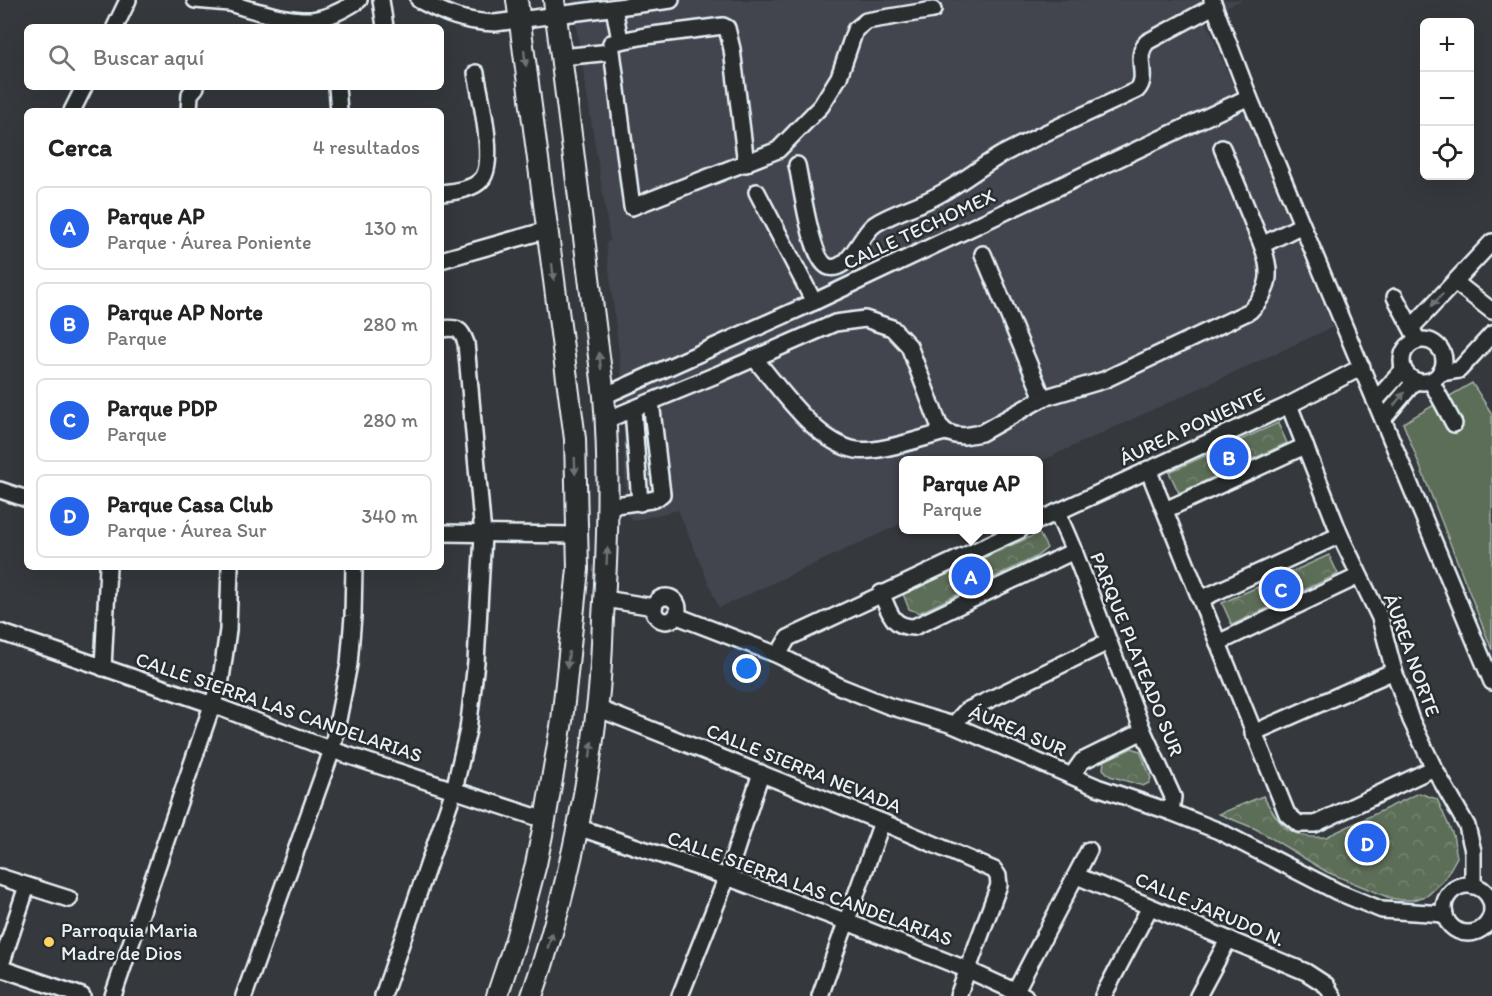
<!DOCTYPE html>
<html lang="es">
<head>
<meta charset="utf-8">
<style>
	:root { --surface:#fff; --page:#f2f2f2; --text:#222; --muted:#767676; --line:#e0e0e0; --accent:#2563eb }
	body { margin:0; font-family:Itim,sans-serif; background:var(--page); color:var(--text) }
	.controls { position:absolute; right:18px; top:18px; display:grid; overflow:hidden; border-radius:9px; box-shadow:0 6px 24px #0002 }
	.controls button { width:54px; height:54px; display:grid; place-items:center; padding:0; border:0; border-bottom:2px solid var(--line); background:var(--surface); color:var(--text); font:30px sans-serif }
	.you { position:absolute; left:747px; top:669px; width:21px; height:21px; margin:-15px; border:4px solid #fff; border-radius:50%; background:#1a73e8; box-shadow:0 0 0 9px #1a73e833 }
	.badge { display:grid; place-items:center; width:39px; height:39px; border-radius:50%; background:var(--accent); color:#fff; font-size:20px; font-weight:700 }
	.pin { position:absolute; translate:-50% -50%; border:3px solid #fff; box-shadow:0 2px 6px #0006 }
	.popup { position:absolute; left:899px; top:456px; width:144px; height:78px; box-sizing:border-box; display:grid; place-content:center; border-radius:9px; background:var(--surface); filter:drop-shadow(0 2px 4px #0005); font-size:20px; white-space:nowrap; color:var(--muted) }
	.popup b { font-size:22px; color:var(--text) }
	.popup::after { content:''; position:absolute; left:50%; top:100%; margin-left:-12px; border:12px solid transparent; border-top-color:var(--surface) }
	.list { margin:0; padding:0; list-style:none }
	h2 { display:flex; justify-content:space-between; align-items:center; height:78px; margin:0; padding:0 24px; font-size:26px }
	h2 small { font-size:20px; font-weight:400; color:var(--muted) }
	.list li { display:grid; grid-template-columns:39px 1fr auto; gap:18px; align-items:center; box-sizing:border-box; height:84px; margin:0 12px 12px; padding:0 12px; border:2px solid var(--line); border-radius:9px }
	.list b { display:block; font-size:22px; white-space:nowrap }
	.list p { margin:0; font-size:20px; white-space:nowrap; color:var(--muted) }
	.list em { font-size:20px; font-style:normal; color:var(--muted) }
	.icon { flex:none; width:33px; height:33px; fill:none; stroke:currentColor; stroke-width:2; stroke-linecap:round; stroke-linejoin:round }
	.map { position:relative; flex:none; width:1492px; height:996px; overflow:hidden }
	.search { position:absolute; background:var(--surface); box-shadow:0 6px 24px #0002; left:24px; top:24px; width:420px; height:66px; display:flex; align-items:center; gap:15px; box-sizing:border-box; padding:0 21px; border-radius:9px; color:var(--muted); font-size:22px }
	.panel { position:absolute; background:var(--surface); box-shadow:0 6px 24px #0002; left:24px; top:108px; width:420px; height:462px; border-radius:9px }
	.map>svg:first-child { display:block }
	.built { fill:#42454d }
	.grass { fill:#5d6e58; stroke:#a2b0a8; stroke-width:1.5 }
	.park { fill:url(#park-crowns); stroke:#a2b0a8; stroke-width:1.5 }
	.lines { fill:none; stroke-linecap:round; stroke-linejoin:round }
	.minor-casing { stroke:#e8f1f8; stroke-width:20 }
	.major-casing { stroke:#e8f1f8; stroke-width:24 }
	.minor { stroke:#2a2d2e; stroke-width:15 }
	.major { stroke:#2a2d2e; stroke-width:20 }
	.oneway { fill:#6c7275 }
	.poi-dot { fill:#ffd166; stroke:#2a2d2e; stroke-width:2 }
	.labels { text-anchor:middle; stroke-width:5; stroke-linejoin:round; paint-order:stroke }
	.street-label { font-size:20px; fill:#e8f1f8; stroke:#2a2d2e }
	.poi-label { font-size:20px; fill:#e8f1f8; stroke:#2a2d2e; text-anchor:start }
</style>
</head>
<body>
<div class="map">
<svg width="1492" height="996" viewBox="0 0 1492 996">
	<defs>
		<pattern id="park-crowns" width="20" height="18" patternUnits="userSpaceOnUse" patternTransform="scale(1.5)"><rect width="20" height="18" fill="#5d6e58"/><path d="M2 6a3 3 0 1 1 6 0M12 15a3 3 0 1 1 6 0" fill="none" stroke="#748371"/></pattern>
	</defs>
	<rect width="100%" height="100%" fill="#35383c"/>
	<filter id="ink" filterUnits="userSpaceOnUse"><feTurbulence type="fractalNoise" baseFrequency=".0167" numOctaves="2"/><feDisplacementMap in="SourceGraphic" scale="12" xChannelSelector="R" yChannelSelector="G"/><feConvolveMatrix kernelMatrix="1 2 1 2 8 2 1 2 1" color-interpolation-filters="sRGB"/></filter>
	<g filter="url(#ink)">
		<path class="built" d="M572,0H1243L1204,16L1333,327L1039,462L904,460L903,523L719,608L678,510L633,521L626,513L622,379L606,244L610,240Z"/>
		<path class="grass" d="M1472,383L1492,414V650L1403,423Z"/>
		<g class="park">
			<path d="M1278,423L1287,443L1179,493L1169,472Z"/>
			<path d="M1039,533L1047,548L1036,557L919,613L909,609L903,594Z"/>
			<path d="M1329,555L1338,574L1232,625L1222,603Z"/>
			<path d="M1132,748L1140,751L1151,778L1149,783L1143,786L1110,776L1103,769L1104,761Z"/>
			<path d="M1419,793L1437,799L1453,835L1457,857L1444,880L1428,895L1413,900H1401L1390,898L1327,872L1256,829L1219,814L1263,796C1280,825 1289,840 1326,837Z"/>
		</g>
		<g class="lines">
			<defs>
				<g id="minor">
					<path d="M195,0L229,3"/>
					<path d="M224,0C235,6 249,9 260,12C303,24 321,25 359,0"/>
					<path d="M381,0L385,27"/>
					<path d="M419,0C446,14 463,22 495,23L671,0"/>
					<path d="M1212,0L1249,97L1492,682"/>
					<path d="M614,8L620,40"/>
					<path d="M115,27L128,0"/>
					<path d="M561,57L611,52"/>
					<path d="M337,87L339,111"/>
					<path d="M72,111L84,87"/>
					<path d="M189,111L190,94L196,87"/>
					<path d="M1222,148L1262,245"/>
					<path d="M746,164L732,49L727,28L723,26L645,36L611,43L632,207L778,150L821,106L839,77L855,30L866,21L933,10"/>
					<path d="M797,165C801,182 811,262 829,267C849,272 861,234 874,225C891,213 920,206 940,194C961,183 980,167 1001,155C1045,132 1091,112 1137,90C1150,76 1133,58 1147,42L1214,6"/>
					<path d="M757,192L814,302"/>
					<path d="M441,193C453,192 473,189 481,180C497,164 480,95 476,73"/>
					<path d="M983,254L1043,398"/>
					<path d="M441,260L547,230"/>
					<path d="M1455,282L1492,311"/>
					<path d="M1395,297L1415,335"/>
					<path d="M1412,327L1492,242"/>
					<circle cx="1423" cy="361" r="21"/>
					<path d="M754,358C780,388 816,443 856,450C877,454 924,437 946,432"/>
					<path d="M1440,373L1459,370L1492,334"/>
					<path d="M1431,381L1454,424"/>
					<path d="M604,396L814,302L1249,97"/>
					<path d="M1375,401L1403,370"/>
					<path d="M1289,405L1340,535L1380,618L1394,671L1411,720L1434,768L1467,826L1473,851V886"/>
					<path d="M633,409L640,503"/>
					<path d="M1384,418L1415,381"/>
					<path d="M606,420L721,373L835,323L865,319L892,328L909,346L939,425L946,432L955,435L964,436L981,433L1043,398L1104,380L1250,311C1271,290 1272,272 1262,245L1302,225"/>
					<path d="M1148,469L1287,814L1299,824H1315L1434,768"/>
					<path d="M0,490L27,499"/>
					<path d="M608,506L651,500L657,498L662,494L651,402"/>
					<path d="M1165,510L1305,446"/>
					<path d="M1057,512L1074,551L1143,731L1173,797L1171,812"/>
					<path d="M1038,521L1289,405L1362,367"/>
					<path d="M441,533L577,535"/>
					<path d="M881,593C890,612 891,627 914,627L1074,551"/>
					<circle cx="666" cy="609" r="12"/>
					<path d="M605,599L654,607"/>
					<path d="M1201,599L1340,535"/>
					<path d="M677,616L778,655L841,687L889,706L953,725L1097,787L1171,812L1219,831L1338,892L1382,910L1445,914"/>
					<path d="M0,632L213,705L332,750L545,820"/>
					<path d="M1218,643L1359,576"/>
					<path d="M778,655L788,638L1020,530"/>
					<path d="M103,668L108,567"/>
					<path d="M597,708L882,822L994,870L998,876L999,885L958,996"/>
					<path d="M953,725L966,711L1108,642"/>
					<path d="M1253,733L1394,671"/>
					<path d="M1072,775L1082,761L1143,731"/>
					<path d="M577,827L727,877L847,922L968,970L1025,996"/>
					<path d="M1077,876L1306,972L1326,985L1333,996"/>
					<path d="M0,877L69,899"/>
					<circle cx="1468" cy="909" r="24"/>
					<path d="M0,968L82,996"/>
					<path d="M0,968L27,886"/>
					<path d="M113,996L221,679L228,630L230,567"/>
					<path d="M244,996L332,750L349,664L353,616L354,567"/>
					<path d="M383,996L454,790L468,730L476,662L483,535L466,343C461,328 456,327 441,329"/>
					<path d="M680,996L727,877L761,773"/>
					<path d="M820,996L882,822"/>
					<path d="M1013,996L1089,850"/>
					<path d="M1103,996L1150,907"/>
					<path d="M1198,996L1228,940"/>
				</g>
				<g id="major">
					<path d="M497,996L516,939L536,864L545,820L562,721L578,569L575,439L517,0"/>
					<path d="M532,996C564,903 585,806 597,709C601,679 602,648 603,618C608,544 610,471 604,396L554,0"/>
				</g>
			</defs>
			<use href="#minor" class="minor-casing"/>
			<use href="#major" class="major-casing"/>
			<use href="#minor" class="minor"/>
			<use href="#major" class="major"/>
		</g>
		<defs><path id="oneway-solid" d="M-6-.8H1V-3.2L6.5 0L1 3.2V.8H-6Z" transform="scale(1.5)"/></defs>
		<g class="oneway">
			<use href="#oneway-solid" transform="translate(525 58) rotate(83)"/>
			<use href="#oneway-solid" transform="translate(553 272) rotate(83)"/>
			<use href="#oneway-solid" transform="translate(1437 300) rotate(133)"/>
			<use href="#oneway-solid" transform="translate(600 361) rotate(-97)"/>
			<use href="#oneway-solid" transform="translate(1399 399) rotate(-50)"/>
			<use href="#oneway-solid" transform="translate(575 466) rotate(88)"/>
			<use href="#oneway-solid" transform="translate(607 556) rotate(-87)"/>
			<use href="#oneway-solid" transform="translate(568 660) rotate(96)"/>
			<use href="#oneway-solid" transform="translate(591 750) rotate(-82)"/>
			<use href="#oneway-solid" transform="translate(550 940) rotate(-74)"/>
		</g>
	</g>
	<circle class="poi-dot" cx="49" cy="942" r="6"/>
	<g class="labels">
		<g class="street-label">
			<text transform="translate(919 229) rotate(-25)" y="7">CALLE TECHOMEX</text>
			<text transform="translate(1192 426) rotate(-25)" y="7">ÁUREA PONIENTE</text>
			<text transform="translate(1137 654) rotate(68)" y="7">PARQUE PLATEADO SUR</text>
			<text transform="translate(1412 655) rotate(70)" y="7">ÁUREA NORTE</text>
			<text transform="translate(279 707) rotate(19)" y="7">CALLE SIERRA LAS CANDELARIAS</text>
			<text transform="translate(1018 730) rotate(23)" y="7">ÁUREA SUR</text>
			<text transform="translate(804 768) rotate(22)" y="7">CALLE SIERRA NEVADA</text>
			<text transform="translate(810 888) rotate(20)" y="7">CALLE SIERRA LAS CANDELARIAS</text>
			<text transform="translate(1210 909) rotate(23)" y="7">CALLE JARUDO N.</text>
		</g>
		<g class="poi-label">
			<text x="61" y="937">Parroquia Maria<tspan x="61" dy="23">Madre de Dios</tspan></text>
		</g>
	</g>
</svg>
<div class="controls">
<button>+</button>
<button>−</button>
<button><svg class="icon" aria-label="locate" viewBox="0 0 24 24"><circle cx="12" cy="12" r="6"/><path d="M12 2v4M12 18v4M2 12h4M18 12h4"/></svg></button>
</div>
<div class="you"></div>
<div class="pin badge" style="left:971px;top:576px">A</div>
<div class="popup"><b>Parque AP</b>Parque</div>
<div class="pin badge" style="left:1229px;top:457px">B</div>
<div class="pin badge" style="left:1281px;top:589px">C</div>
<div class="pin badge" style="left:1367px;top:843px">D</div>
<div class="search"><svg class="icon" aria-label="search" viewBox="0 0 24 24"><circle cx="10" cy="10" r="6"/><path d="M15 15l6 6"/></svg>Buscar aquí</div>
<section class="panel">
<h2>Cerca<small>4 resultados</small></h2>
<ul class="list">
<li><span class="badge">A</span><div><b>Parque AP</b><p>Parque · Áurea Poniente</p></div><em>130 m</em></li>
<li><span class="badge">B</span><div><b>Parque AP Norte</b><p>Parque</p></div><em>280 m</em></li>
<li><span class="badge">C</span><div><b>Parque PDP</b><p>Parque</p></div><em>280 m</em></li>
<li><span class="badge">D</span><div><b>Parque Casa Club</b><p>Parque · Áurea Sur</p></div><em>340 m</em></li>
</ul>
</section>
</div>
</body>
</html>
